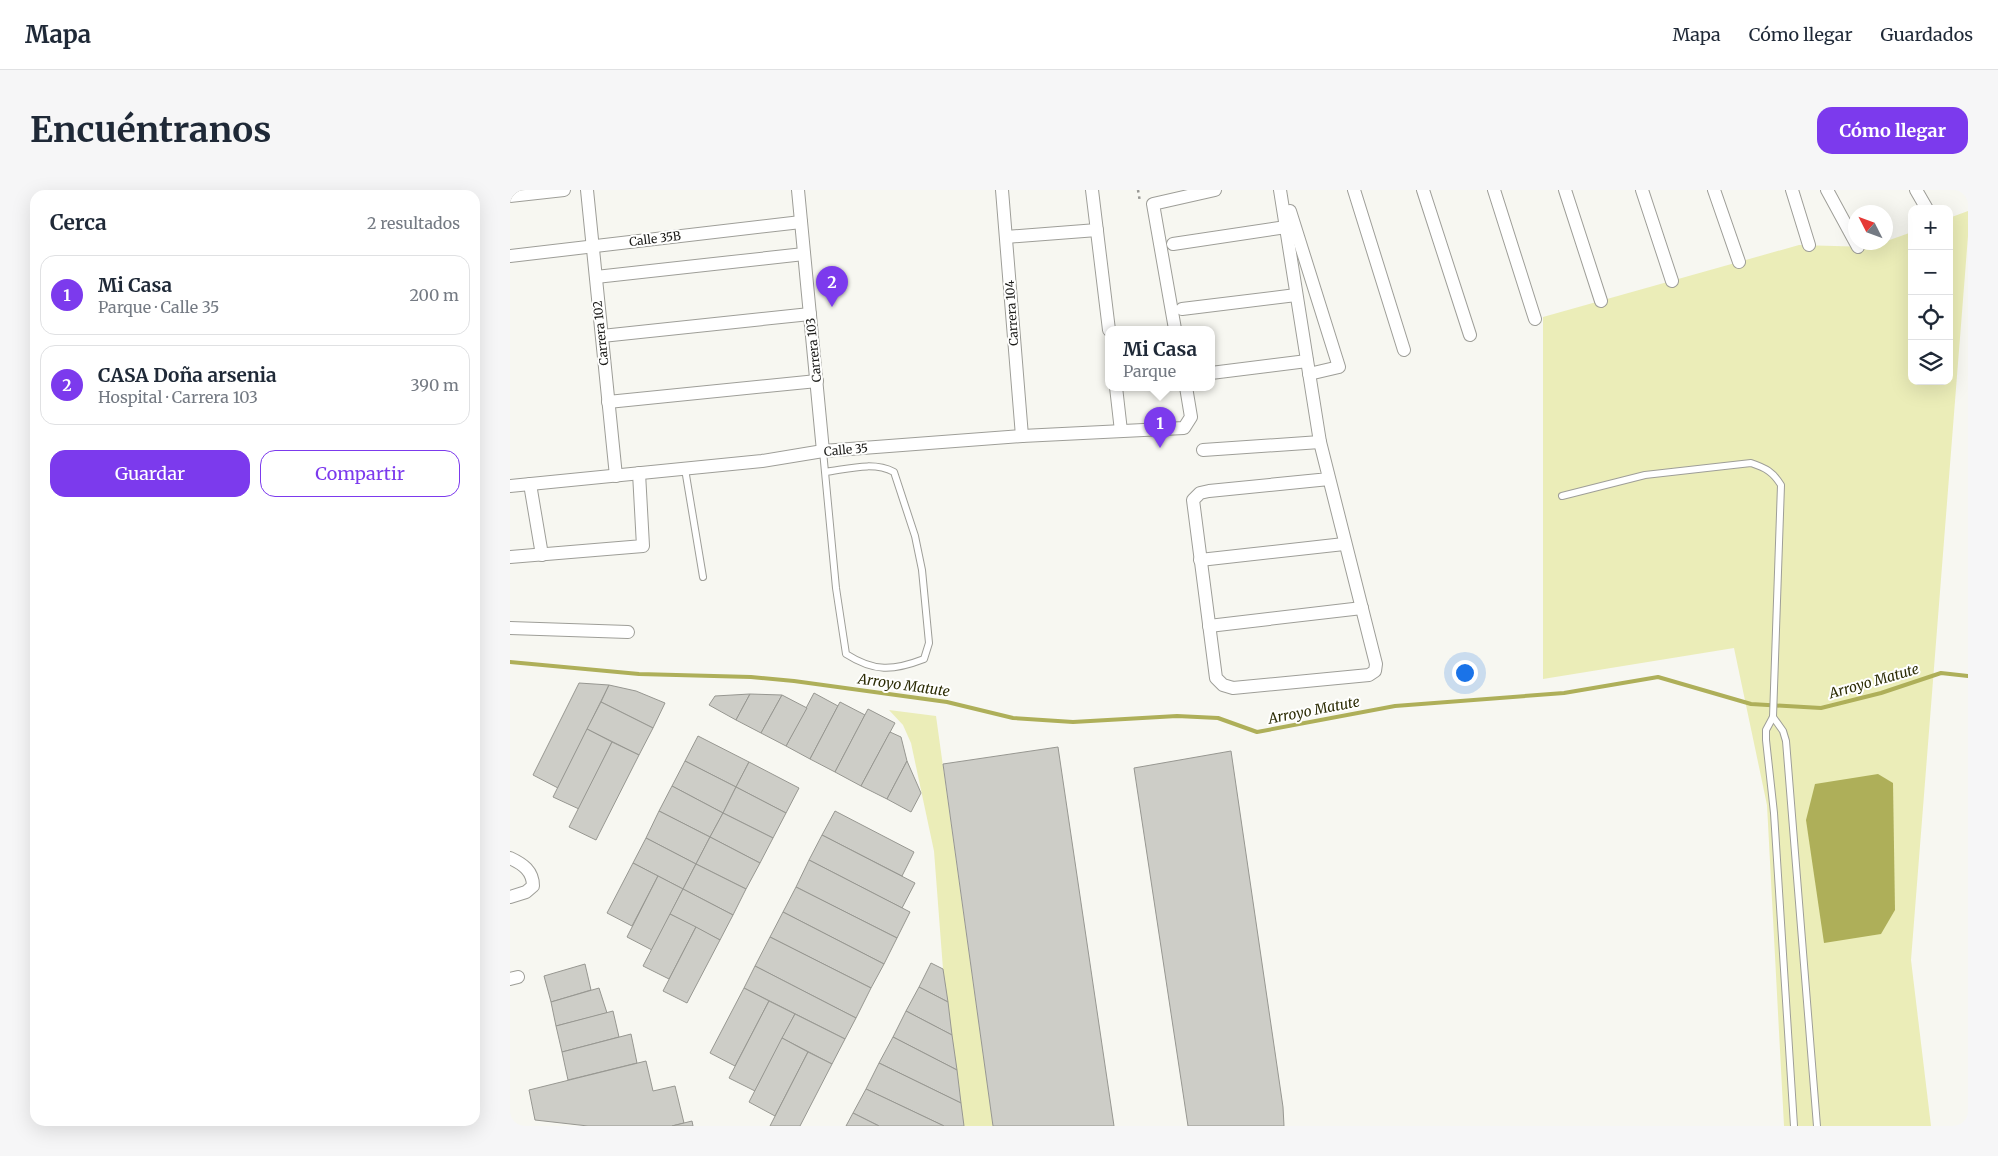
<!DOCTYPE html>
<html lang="es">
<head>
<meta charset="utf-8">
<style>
	:root { --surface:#fff; --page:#f6f6f7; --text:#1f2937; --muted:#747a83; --line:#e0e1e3; --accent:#7c3aed }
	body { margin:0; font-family:Merriweather,serif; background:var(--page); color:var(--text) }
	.controls { position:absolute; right:15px; top:15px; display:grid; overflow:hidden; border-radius:10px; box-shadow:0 5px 20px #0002 }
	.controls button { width:45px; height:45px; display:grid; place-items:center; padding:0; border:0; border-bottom:1px solid var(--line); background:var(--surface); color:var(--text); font:25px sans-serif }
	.compass { position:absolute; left:1338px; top:15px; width:45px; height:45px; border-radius:50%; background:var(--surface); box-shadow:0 5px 20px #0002; rotate:312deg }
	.you { position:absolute; left:954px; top:482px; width:18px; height:18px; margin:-12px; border:4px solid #fff; border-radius:50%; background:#1a73e8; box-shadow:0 0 0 8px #1a73e833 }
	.badge { display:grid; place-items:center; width:32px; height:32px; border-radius:50%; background:var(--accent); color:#fff; font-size:16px; font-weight:700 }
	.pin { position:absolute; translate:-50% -41px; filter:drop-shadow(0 1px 2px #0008) }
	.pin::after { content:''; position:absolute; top:26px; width:18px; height:15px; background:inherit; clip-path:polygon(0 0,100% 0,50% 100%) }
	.popup { position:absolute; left:595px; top:136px; width:110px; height:65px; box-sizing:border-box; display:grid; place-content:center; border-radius:10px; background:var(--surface); filter:drop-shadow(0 1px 4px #0005); font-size:16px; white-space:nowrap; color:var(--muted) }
	.popup b { font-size:19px; color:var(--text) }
	.popup::after { content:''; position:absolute; left:50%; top:100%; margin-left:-10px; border:10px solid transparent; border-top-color:var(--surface) }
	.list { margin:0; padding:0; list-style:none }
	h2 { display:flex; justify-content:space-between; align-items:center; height:65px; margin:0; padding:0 20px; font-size:21px }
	h2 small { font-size:16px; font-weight:400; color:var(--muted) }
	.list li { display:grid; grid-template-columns:32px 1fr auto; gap:15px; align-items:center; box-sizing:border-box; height:80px; margin:0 10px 10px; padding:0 10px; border:1px solid var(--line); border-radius:15px }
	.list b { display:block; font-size:19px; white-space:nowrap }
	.list p { margin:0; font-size:16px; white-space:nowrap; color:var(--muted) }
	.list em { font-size:16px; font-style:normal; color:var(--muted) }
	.actions { display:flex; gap:10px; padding:15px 20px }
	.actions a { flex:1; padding:11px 0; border:1px solid var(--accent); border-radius:15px; text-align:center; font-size:18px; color:var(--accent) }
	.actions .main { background:var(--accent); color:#fff }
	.icon { flex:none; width:28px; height:28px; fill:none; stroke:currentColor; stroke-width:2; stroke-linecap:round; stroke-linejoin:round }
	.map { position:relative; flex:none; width:1458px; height:936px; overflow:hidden; border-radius:15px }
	header { display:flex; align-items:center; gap:30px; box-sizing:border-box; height:70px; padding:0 25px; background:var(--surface); border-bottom:1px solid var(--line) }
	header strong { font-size:24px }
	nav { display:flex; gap:28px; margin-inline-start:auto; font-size:18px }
	.intro { display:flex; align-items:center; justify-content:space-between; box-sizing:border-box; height:120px; padding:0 30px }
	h1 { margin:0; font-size:35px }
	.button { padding:12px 22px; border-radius:15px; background:var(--accent); color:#fff; font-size:18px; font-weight:700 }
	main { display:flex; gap:30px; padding:0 30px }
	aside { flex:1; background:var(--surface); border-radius:15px; box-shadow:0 5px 20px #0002 }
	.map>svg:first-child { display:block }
	.green { fill:#ebedb8 }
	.water { fill:#aeaf59 }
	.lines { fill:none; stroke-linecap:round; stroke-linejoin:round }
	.stream { stroke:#aeaf59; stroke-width:4 }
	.building { fill:#cdcdc7; stroke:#979791 }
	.service-casing { stroke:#9e9e98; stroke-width:8 }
	.minor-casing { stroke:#9e9e98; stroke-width:14 }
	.path { stroke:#999995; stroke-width:2.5; stroke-dasharray:2.5 4; stroke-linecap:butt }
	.service { stroke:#fff; stroke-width:6 }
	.minor { stroke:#fff; stroke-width:12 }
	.labels { text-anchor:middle; stroke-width:4; stroke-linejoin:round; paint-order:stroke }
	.street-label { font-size:12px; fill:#1c1c1a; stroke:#fffffe }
	.water-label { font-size:14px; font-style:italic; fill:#2c2c05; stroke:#fffffe }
</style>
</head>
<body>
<header>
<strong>Mapa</strong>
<nav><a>Mapa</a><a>Cómo llegar</a><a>Guardados</a></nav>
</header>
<div class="intro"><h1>Encuéntranos</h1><a class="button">Cómo llegar</a></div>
<main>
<aside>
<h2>Cerca<small>2 resultados</small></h2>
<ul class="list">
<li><span class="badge">1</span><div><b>Mi Casa</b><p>Parque · Calle 35</p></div><em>200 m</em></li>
<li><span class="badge">2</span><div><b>CASA Doña arsenia</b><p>Hospital · Carrera 103</p></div><em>390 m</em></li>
</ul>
<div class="actions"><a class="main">Guardar</a><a>Compartir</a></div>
</aside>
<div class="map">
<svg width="1458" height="936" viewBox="0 0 1458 936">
	<rect width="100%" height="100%" fill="#f7f7f1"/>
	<g class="green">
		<path d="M1458,21V46L1401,770L1421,936H1274L1257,615L1224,458L1033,489V127L1289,55L1360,57L1402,42V191H1439V28Z"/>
		<path d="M379,520L426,526L483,936H454L433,779L424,661L401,553L393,535Z"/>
	</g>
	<path class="water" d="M1368,584L1383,593L1385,720L1371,744L1314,753L1296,630L1305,594Z"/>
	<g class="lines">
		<path class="stream" d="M0,472L129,484L241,487L284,491L437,512L503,528L563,532L667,526L708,528L747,542L885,516L1054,503L1148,487L1241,514L1311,518L1371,503L1431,483L1458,486"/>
	</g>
	<g class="building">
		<path d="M69,493L99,495L48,598L23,585Z"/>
		<path d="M99,495L126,501L155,513L143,538L91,512Z"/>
		<path d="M304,503L328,516L300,569L276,556Z"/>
		<path d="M240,504L226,530L199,515L205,506Z"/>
		<path d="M240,504L272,505L251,543L226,530Z"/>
		<path d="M272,505L297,518L276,556L251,543Z"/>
		<path d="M91,512L143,538L129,565L77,539Z"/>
		<path d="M330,512L355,525L325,582L300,569Z"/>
		<path d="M358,519L385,533L351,596L325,582Z"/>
		<path d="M77,539L102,552L69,619L43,607Z"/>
		<path d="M380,542L391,547L397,571L377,609L351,596Z"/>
		<path d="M188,546L239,572L226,597L175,571Z"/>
		<path d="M102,552L129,565L86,650L59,637Z"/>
		<path d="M548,557L604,936H483L433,574Z"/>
		<path d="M721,561L773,917L774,936H678L624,578Z"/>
		<path d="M175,571L226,597L213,623L162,596Z"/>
		<path d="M397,571L411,603L401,622L377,609Z"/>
		<path d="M239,572L289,598L276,623L226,597Z"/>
		<path d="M162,596L213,623L200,647L149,621Z"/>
		<path d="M226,597L276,623L263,648L213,623Z"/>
		<path d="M149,621L200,647L186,674L136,648Z"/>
		<path d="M325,621L404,662L392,686L312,645Z"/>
		<path d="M213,623L263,648L250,673L200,647Z"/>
		<path d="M312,645L405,693L392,718L299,670Z"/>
		<path d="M200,647L250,673L236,699L186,674Z"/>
		<path d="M136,648L186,674L173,699L123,673Z"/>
		<path d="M299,670L400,722L387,748L286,697Z"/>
		<path d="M123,673L148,686L122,736L97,723Z"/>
		<path d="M186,674L236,699L223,725L173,699Z"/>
		<path d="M148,686L173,699L142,760L117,747Z"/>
		<path d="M286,697L387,748L374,774L273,722Z"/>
		<path d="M173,699L223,725L210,750L160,724Z"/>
		<path d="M273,722L374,774L361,798L260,747Z"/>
		<path d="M160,724L186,737L159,789L133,776Z"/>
		<path d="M186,737L210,750L177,813L153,801Z"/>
		<path d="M260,747L361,798L346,828L245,776Z"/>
		<path d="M421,773L433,779L438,812L409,797Z"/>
		<path d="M75,774L81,800L41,812L34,786Z"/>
		<path d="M245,776L346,828L335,849L234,798Z"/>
		<path d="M409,797L438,812L442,845L396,821Z"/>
		<path d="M89,798L97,823L46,836L41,812Z"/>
		<path d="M234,798L259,811L225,876L200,863Z"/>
		<path d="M259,811L285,824L245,901L219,888Z"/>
		<path d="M103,821L109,847L52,862L46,836Z"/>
		<path d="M396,821L442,845L447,880L383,847Z"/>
		<path d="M285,824L335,849L322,874L272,848Z"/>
		<path d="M121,844L127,873L58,890L52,862Z"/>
		<path d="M383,847L447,880L451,913L369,873Z"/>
		<path d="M272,848L298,862L265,926L239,912Z"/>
		<path d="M298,862L322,874L290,936H260Z"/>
		<path d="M136,871L143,901L165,896L174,933L162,936H78L25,930L19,900Z"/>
		<path d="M369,873L451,913L454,936H434L356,899Z"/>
		<path d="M356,899L434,936H369L343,923Z"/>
		<path d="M343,923L369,936H336Z"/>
		<path d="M182,931L183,936H162Z"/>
	</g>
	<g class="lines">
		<defs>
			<g id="service">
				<path d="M313,261L326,398L336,464C364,482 383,481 414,469L419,453L412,380L405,346L384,282C363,271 338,279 315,282"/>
				<path d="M175,279L193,387"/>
				<path d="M1052,306L1135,285L1241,273C1256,278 1263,282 1271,295L1263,527L1256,540V550L1264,623L1284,936"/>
				<path d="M1263,527L1273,541L1276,551L1307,936"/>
			</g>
			<g id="minor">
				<path d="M77,0L106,286"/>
				<path d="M288,0L313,261"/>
				<path d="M492,0L512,246"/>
				<path d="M582,0L599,140"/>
				<path d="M770,0L810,252L866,474L865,481L859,485L723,498L713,495L706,488L683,310L690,303L699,301L819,289"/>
				<path d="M844,0L894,160"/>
				<path d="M913,0L960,145"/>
				<path d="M984,0L1025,129"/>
				<path d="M1055,0L1091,111"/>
				<path d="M1132,0L1162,91"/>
				<path d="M1204,0L1229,72"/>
				<path d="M1282,0L1299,55"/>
				<path d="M1317,0L1348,57"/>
				<path d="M1406,0L1417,19"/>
				<path d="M0,6L54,0"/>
				<path d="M780,21L829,177L799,184"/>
				<path d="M496,47L587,40"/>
				<path d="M663,54L776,37"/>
				<path d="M0,66L291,32"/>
				<path d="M86,87L294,64"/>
				<path d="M672,119L786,105"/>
				<path d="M665,139L643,14L705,0"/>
				<path d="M92,146L300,124"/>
				<path d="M701,183L797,171"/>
				<path d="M606,197L611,241"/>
				<path d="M98,212L307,191"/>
				<path d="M693,260L810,252"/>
				<path d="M20,294L32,365"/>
				<path d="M0,296L252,271L313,261L512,246L674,238L681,227L676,197"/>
				<path d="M0,367L133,356L129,283"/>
				<path d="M690,370L834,354"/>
				<path d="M699,436L852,418"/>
				<path d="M0,438L118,442"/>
				<path d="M0,668C13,674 23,681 23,696L16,702L0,707"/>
				<path d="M0,789L8,787"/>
			</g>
		</defs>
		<use href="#service" class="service-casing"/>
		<use href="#minor" class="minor-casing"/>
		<path class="path" d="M628,0L630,12"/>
		<use href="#service" class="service"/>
		<use href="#minor" class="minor"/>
	</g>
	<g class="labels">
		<g class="street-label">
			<text transform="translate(145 49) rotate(-7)" y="4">Calle 35B</text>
			<text transform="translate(502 123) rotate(-94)" y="4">Carrera 104</text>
			<text transform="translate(91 143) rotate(-96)" y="4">Carrera 102</text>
			<text transform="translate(304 160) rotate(-96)" y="4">Carrera 103</text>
			<text transform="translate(336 260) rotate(-5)" y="4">Calle 35</text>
		</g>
		<g class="water-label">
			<text transform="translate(1364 491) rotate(-16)" y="5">Arroyo Matute</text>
			<text transform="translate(394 495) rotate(8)" y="5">Arroyo Matute</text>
			<text transform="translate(804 520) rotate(-11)" y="5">Arroyo Matute</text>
		</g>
	</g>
</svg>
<div class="controls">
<button>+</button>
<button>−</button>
<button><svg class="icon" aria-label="locate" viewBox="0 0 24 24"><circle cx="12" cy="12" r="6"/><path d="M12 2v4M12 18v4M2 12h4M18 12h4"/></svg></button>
<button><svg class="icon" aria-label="layers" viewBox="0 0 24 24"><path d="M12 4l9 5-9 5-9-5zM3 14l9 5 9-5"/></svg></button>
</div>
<svg class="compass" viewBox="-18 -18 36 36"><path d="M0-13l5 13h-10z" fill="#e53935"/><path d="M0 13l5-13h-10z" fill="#747a83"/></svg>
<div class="you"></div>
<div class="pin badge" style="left:650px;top:258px">1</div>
<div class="popup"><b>Mi Casa</b>Parque</div>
<div class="pin badge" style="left:322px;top:117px">2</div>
</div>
</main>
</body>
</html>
